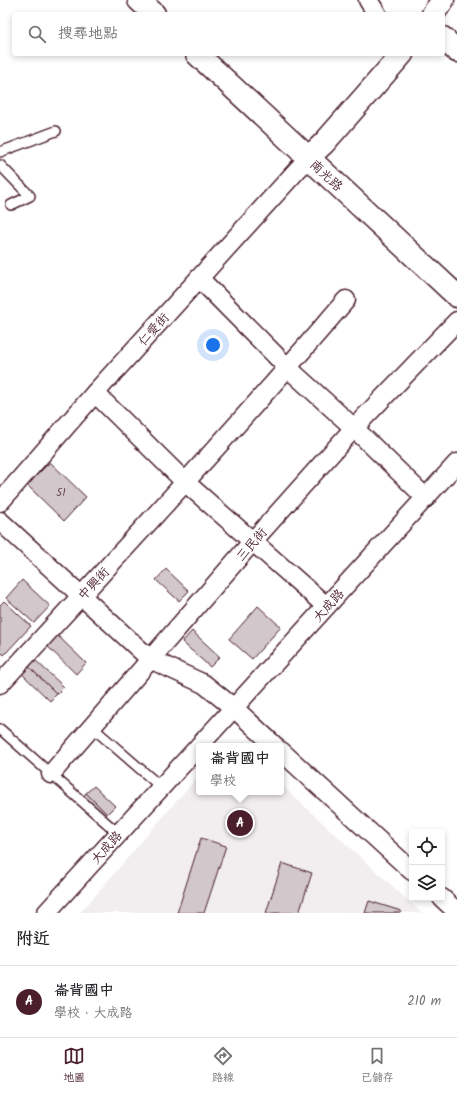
<!DOCTYPE html>
<html lang="zh-TW">
<head>
<meta charset="utf-8">
<style>
	:root { --surface:#fff; --page:#f2f2f2; --text:#202124; --muted:#757577; --line:#e0e0e0; --accent:#4a1f2b }
	body { margin:0; font-family:Kalam,"LXGW WenKai TC",sans-serif; background:var(--page); color:var(--text) }
	.controls { position:absolute; right:12px; bottom:12px; display:grid; overflow:hidden; border-radius:4px; box-shadow:0 2px 6px #0003 }
	.controls button { width:36px; height:36px; display:grid; place-items:center; padding:0; border:0; border-bottom:1px solid var(--line); background:var(--surface); color:var(--text); font:20px sans-serif }
	.you { position:absolute; left:213px; top:345px; width:14px; height:14px; margin:-10px; border:3px solid #fff; border-radius:50%; background:#1a73e8; box-shadow:0 0 0 6px #1a73e833 }
	.badge { display:grid; place-items:center; width:26px; height:26px; border-radius:50%; background:var(--accent); color:#fff; font-size:13px; font-weight:700 }
	.pin { position:absolute; translate:-50% -50%; border:2px solid #fff; box-shadow:0 1px 4px #0006 }
	.popup { position:absolute; left:196px; top:743px; width:88px; height:52px; box-sizing:border-box; display:grid; place-content:center; border-radius:4px; background:var(--surface); filter:drop-shadow(0 1px 3px #0005); font-size:13px; white-space:nowrap; color:var(--muted) }
	.popup b { font-size:15px; color:var(--text) }
	.popup::after { content:''; position:absolute; left:50%; top:100%; margin-left:-8px; border:8px solid transparent; border-top-color:var(--surface) }
	.list { margin:0; padding:0; list-style:none }
	h2 { display:flex; justify-content:space-between; align-items:center; height:52px; margin:0; padding:0 16px; font-size:17px }
	h2 small { font-size:13px; font-weight:400; color:var(--muted) }
	.list li { display:grid; grid-template-columns:26px 1fr auto; gap:12px; align-items:center; box-sizing:border-box; height:72px; padding:0 16px; border-top:1px solid var(--line) }
	.list b { display:block; font-size:15px; white-space:nowrap }
	.list p { margin:0; font-size:13px; white-space:nowrap; color:var(--muted) }
	.list em { font-size:13px; font-style:normal; color:var(--muted) }
	.icon { flex:none; width:22px; height:22px; fill:none; stroke:currentColor; stroke-width:2; stroke-linecap:round; stroke-linejoin:round }
	.map { position:relative; flex:none; width:457px; height:913px; overflow:hidden }
	.search { position:absolute; background:var(--surface); box-shadow:0 2px 6px #0003; left:12px; right:12px; top:12px; height:44px; display:flex; align-items:center; gap:10px; box-sizing:border-box; padding:0 14px; border-radius:4px; color:var(--muted); font-size:15px }
	.sheet { height:124px; background:var(--surface) }
	nav { display:flex; justify-content:space-around; align-items:center; box-sizing:border-box; height:56px; border-top:1px solid var(--line); background:var(--surface); font-size:11px; color:var(--muted) }
	nav a { display:grid; justify-items:center; gap:2px }
	nav .on { color:var(--accent) }
	.map>svg:first-child { display:block }
	.built { fill:#f2eeef }
	.building { fill:#d2c7cb; stroke:#4a1f2b }
	.lines { fill:none; stroke-linecap:round; stroke-linejoin:round }
	.service-casing { stroke:#4a1f2b; stroke-width:12 }
	.minor-casing { stroke:#4a1f2b; stroke-width:21 }
	.tertiary-casing { stroke:#4a1f2b; stroke-width:25 }
	.service { stroke:#fff; stroke-width:9 }
	.minor { stroke:#fff; stroke-width:18 }
	.tertiary { stroke:#fff; stroke-width:22 }
	.labels { text-anchor:middle; stroke-width:3; stroke-linejoin:round; paint-order:stroke }
	.number-label { font-size:11px; fill:#6c4953 }
	.street-label { font-size:13px; fill:#4a1f2b; stroke:#fff }
</style>
</head>
<body>
<div class="map">
<svg width="457" height="913" viewBox="0 0 457 913">
	<rect width="100%" height="100%" fill="#fff"/>
	<filter id="ink" filterUnits="userSpaceOnUse"><feTurbulence type="fractalNoise" baseFrequency=".025" numOctaves="2"/><feDisplacementMap in="SourceGraphic" scale="8" xChannelSelector="R" yChannelSelector="G"/><feConvolveMatrix kernelMatrix="1 2 1 2 8 2 1 2 1" color-interpolation-filters="sRGB"/></filter>
	<g filter="url(#ink)">
		<path class="built" d="M199,775V792H281V785L422,913H80Z"/>
		<g class="building">
			<path d="M50,462L86,497L64,521L27,485Z"/>
			<path d="M166,569L189,591L179,601L156,580Z"/>
			<path d="M22,580L50,606L34,623L6,598Z"/>
			<path d="M4,601L31,626L4,655L0,651V605Z"/>
			<path d="M258,606L281,627L252,659L229,639Z"/>
			<path d="M192,631L220,657L210,667L182,642Z"/>
			<path d="M55,633L86,663L76,674L45,644Z"/>
			<path d="M33,658L64,687L57,694L27,665Z"/>
			<path d="M27,665L57,694L50,701L20,672Z"/>
			<path d="M94,786L115,806L107,814L86,793Z"/>
			<path d="M86,793L107,814L101,822L79,801Z"/>
			<path d="M201,838L226,846L204,913H177Z"/>
			<path d="M282,863L312,873L299,913H266Z"/>
			<path d="M369,901L401,911L400,913H365Z"/>
		</g>
		<g class="lines">
			<defs>
				<g id="service">
					<path d="M0,152L56,131"/>
					<path d="M0,165L30,196L11,205"/>
					<path d="M92,727L161,787"/>
					<path d="M0,729L119,834"/>
				</g>
				<g id="minor">
					<path d="M368,0L377,14"/>
					<path d="M199,278L288,368L354,428L426,498"/>
					<path d="M95,393L185,482L326,606"/>
					<path d="M0,502L95,393L309,157"/>
					<path d="M0,521L150,659L204,684L234,708L275,746"/>
					<path d="M0,684C117,557 234,431 346,300"/>
					<path d="M199,746L457,463"/>
					<path d="M281,751L412,871"/>
					<path d="M51,774L253,541L354,428L457,321"/>
					<path d="M442,898L457,912"/>
					<path d="M46,913L199,746"/>
				</g>
				<g id="tertiary">
					<path d="M139,0L154,14"/>
					<path d="M433,14L443,0"/>
					<path d="M443,38L457,51"/>
					<path d="M197,54L457,296"/>
					<path d="M309,157L324,143L402,54"/>
				</g>
			</defs>
			<use href="#service" class="service-casing"/>
			<use href="#minor" class="minor-casing"/>
			<use href="#tertiary" class="tertiary-casing"/>
			<use href="#service" class="service"/>
			<use href="#minor" class="minor"/>
			<use href="#tertiary" class="tertiary"/>
		</g>
	</g>
	<g class="labels">
		<g class="number-label">
			<text x="61" y="496">51</text>
		</g>
		<g class="street-label">
			<text transform="translate(327 175) rotate(43)" y="5">南光路</text>
			<text transform="translate(153 329) rotate(-48)" y="5">仁愛街</text>
			<text transform="translate(251 544) rotate(-49)" y="5">三民街</text>
			<text transform="translate(93 583) rotate(-47)" y="5">中興街</text>
			<text transform="translate(328 605) rotate(-48)" y="5">大成路</text>
			<text transform="translate(106 847) rotate(-48)" y="5">大成路</text>
		</g>
	</g>
</svg>
<div class="controls">
<button><svg class="icon" aria-label="locate" viewBox="0 0 24 24"><circle cx="12" cy="12" r="6"/><path d="M12 2v4M12 18v4M2 12h4M18 12h4"/></svg></button>
<button><svg class="icon" aria-label="layers" viewBox="0 0 24 24"><path d="M12 4l9 5-9 5-9-5zM3 14l9 5 9-5"/></svg></button>
</div>
<div class="you"></div>
<div class="pin badge" style="left:240px;top:823px">A</div>
<div class="popup"><b>崙背國中</b>學校</div>
<div class="search"><svg class="icon" aria-label="search" viewBox="0 0 24 24"><circle cx="10" cy="10" r="6"/><path d="M15 15l6 6"/></svg>搜尋地點</div>
</div>
<section class="sheet">
<h2>附近<small></small></h2>
<ul class="list">
<li><span class="badge">A</span><div><b>崙背國中</b><p>學校 · 大成路</p></div><em>210 m</em></li>
</ul>
</section>
<nav>
<a class="on"><svg class="icon" aria-label="map" viewBox="0 0 24 24"><path d="M3 6l6-2 6 2 6-2v14l-6 2-6-2-6 2zM9 4v14M15 6v14"/></svg>地圖</a>
<a><svg class="icon" aria-label="directions" viewBox="0 0 24 24"><path d="M12 3l9 9-9 9-9-9zM9 14v-3h6M13 9l2 2-2 2"/></svg>路線</a>
<a><svg class="icon" aria-label="saved" viewBox="0 0 24 24"><path d="M7 4h10v16l-5-4-5 4z"/></svg>已儲存</a>
</nav>
</body>
</html>
